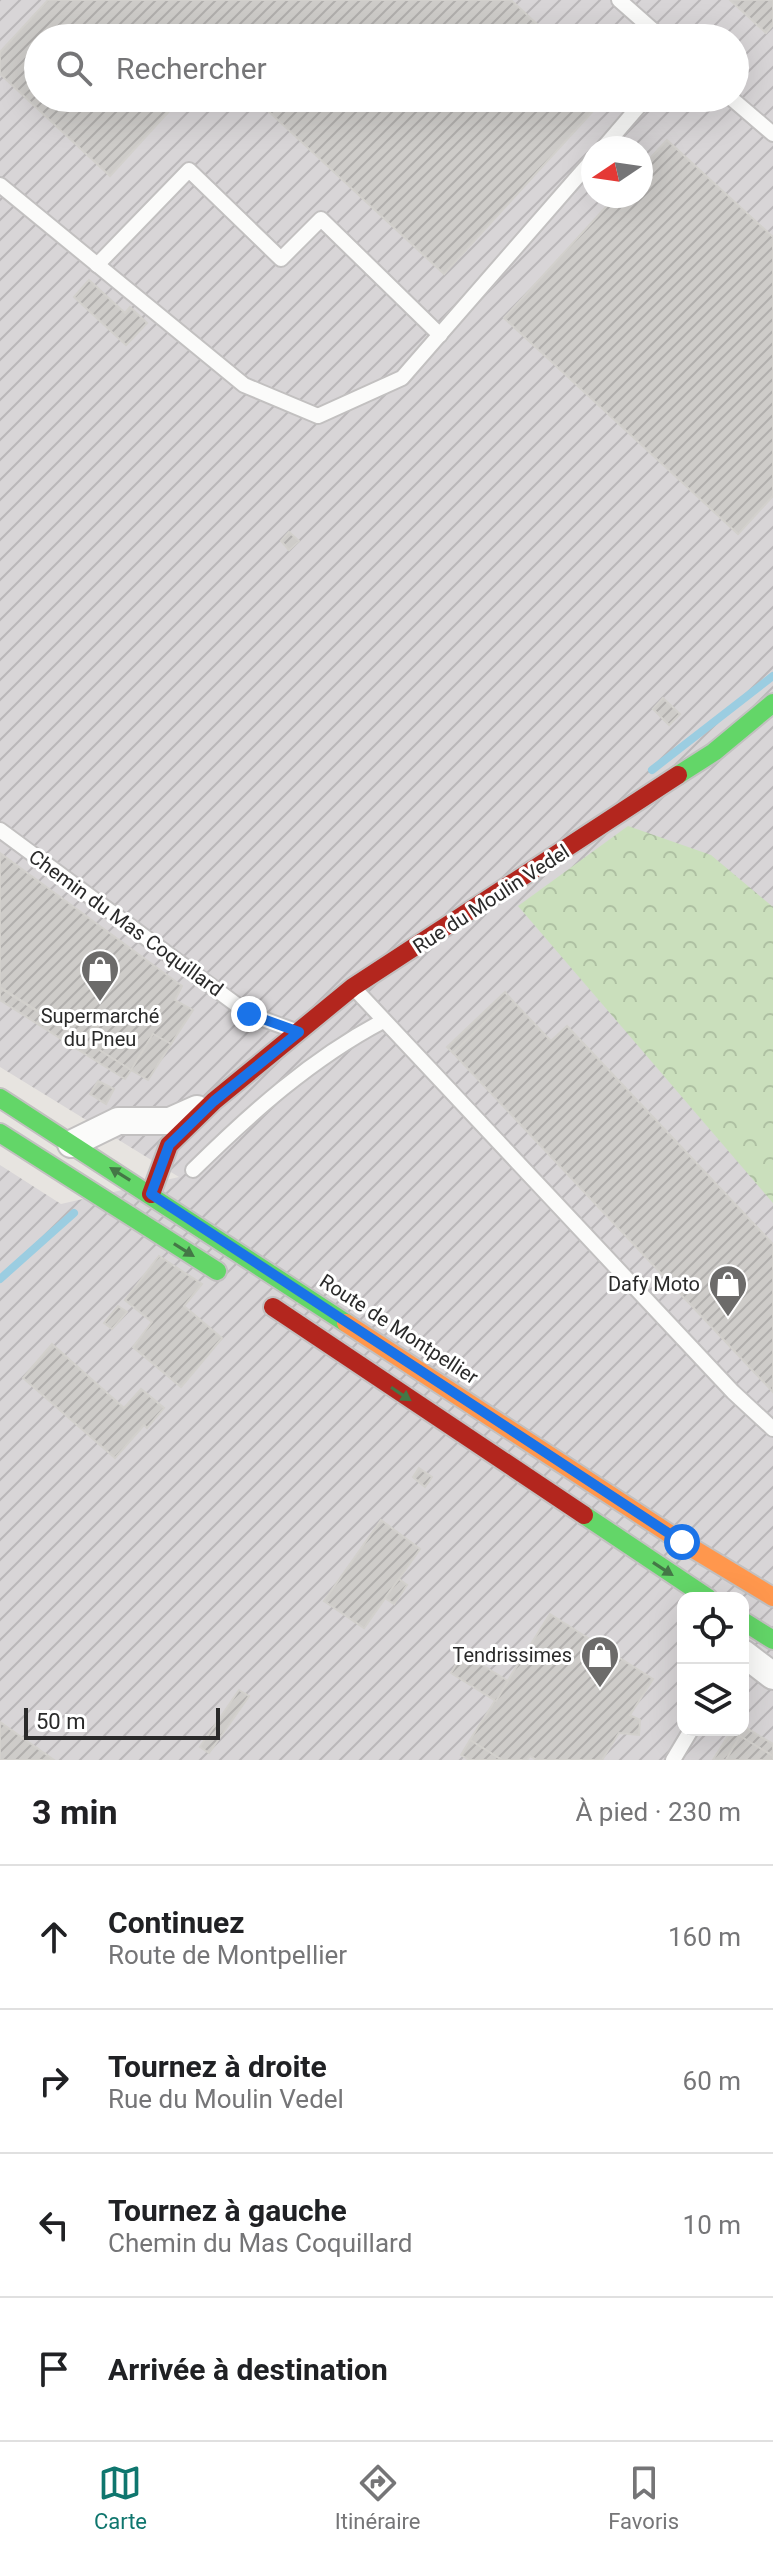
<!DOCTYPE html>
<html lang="fr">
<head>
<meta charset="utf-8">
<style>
	:root { --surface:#fff; --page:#f6f6f6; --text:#202124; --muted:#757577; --line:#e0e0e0; --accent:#0f766e }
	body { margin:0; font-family:Roboto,sans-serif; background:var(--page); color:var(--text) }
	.controls { position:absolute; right:24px; bottom:24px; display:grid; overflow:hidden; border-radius:16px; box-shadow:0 8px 32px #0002 }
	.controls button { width:72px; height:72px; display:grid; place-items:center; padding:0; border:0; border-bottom:2px solid var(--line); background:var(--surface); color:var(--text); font:40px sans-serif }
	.compass { position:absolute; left:581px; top:136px; width:72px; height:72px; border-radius:50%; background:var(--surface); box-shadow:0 8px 32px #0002; rotate:257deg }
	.scale { position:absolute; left:24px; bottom:20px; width:196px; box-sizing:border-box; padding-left:8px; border:4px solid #2a2a2a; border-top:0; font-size:22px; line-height:28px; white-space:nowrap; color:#2a2a2a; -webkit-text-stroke:6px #fff; paint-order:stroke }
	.stop { position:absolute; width:24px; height:24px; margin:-18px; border:6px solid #1a73e8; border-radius:50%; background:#fff }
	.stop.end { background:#1a73e8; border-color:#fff; box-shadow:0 2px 8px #0008 }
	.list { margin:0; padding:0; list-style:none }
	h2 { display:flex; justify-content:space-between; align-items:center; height:104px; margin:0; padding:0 32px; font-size:34px }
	h2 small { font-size:26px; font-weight:400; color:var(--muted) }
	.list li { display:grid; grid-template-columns:52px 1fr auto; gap:24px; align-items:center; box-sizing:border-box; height:144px; padding:0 32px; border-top:2px solid var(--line) }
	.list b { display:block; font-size:30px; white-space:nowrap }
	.list p { margin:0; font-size:26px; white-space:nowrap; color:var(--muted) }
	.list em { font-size:26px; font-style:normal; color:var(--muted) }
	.icon { flex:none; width:44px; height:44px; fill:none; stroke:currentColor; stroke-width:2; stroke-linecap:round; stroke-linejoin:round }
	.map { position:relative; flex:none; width:773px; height:1760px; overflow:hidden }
	.search { position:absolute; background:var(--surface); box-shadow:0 8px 32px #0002; left:24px; right:24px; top:24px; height:88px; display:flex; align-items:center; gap:20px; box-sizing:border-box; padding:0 28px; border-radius:44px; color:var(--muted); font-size:30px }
	.sheet { height:680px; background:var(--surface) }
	nav { display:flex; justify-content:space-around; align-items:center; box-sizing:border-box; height:112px; border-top:2px solid var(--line); background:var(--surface); font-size:22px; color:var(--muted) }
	nav a { display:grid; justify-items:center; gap:4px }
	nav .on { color:var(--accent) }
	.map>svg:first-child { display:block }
	.industrial { fill:url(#industrial-furrows); fill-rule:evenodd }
	.forest { fill:url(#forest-crowns) }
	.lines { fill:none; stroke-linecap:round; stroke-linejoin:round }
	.stream { stroke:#9bcde1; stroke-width:8 }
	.building { fill:url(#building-hatch); stroke:#d2d0cc; stroke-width:2 }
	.lane-casing { stroke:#c2c0c0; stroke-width:18 }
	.street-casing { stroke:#c2c0c0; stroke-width:30 }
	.fast-casing { stroke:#c2c0c0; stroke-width:22 }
	.slow-casing { stroke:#c2c0c0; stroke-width:22 }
	.jam-casing { stroke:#c2c0c0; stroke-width:22 }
	.lane { stroke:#fbfbfa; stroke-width:14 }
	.street { stroke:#fbfbfa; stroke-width:26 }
	.fast { stroke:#63d668; stroke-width:18 }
	.slow { stroke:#ff974d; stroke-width:18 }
	.jam { stroke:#b3261e; stroke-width:18 }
	.oneway { fill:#447746 }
	.route { stroke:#1a73e8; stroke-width:10 }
	.labels { text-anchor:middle; stroke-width:6; stroke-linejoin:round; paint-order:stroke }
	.street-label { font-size:20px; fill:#2a2a2a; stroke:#fff }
	.poi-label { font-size:20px; fill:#2a2a2a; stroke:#fff; text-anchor:end }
</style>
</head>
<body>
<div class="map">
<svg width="773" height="1760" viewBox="0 0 773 1760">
	<defs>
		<pattern id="industrial-furrows" width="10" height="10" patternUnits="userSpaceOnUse" patternTransform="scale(2)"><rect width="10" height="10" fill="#d8d5d7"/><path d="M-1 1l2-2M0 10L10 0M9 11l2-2" fill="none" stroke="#bab7b9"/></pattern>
		<pattern id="forest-crowns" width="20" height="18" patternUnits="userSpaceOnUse" patternTransform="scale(2)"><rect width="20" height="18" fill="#cadfbc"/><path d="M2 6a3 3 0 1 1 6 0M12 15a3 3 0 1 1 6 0" fill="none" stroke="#aec0a2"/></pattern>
		<pattern id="building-hatch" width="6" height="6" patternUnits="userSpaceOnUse" patternTransform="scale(2)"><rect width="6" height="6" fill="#ceccc9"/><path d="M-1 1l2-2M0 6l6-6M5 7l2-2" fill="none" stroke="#b1afad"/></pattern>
	</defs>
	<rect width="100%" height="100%" fill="#e7e4e0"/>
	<path class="industrial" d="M0,0H773V1760H0V1165L61,1204L179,1177L0,1067ZM38,38H735V98H38ZM593,148H641V196H593ZM683,1598H743V1730H683Z"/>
	<path class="forest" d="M628,826L711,855L773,907V1203L518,906Z"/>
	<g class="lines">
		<g class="stream">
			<path d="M652,770L773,676"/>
			<path d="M0,1279L74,1213"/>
		</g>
	</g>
	<g class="building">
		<path d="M48,0H511L552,38H38V98H181L110,176L0,74V52Z"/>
		<path d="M730,0H773V25L766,33Z"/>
		<path d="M254,98H605L444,274Z"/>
		<path d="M667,140L773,237V496L738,534L504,318L616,196H641V168Z"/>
		<path d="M89,280L125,313L130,307L147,323L126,345L74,297Z"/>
		<path d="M289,532L299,541L289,550L281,541Z"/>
		<path d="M663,698L680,714L669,725L653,709Z"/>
		<path d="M0,853L182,986L175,1000L193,1010L171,1044L153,1034L131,1070L0,987Z"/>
		<path d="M0,988L82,1039L77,1049L0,1000Z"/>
		<path d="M505,992L510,998L453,1053L447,1047Z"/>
		<path d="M510,998L551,1041L567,1026L773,1244V1392L453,1053Z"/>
		<path d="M153,1034L171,1044L148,1080L131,1070Z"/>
		<path d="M82,1039L131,1070L125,1079L77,1049Z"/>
		<path d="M98,1081L114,1089L106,1104L90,1094Z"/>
		<path d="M159,1256L202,1284L184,1306L222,1338L181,1387L133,1347L152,1322L125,1300Z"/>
		<path d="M118,1306L127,1312L112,1329L104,1323Z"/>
		<path d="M52,1344L124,1408L141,1389L164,1408L147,1428L144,1425L115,1458L23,1378Z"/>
		<path d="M419,1468L432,1477L425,1487L413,1477Z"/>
		<path d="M381,1520L420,1549L364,1628L324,1601Z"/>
		<path d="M399,1579L407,1585L394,1604L385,1598Z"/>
		<path d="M550,1614L653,1679L630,1715L640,1720L639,1735L619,1733L602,1760H537L530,1756L527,1760H502L470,1740Z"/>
		<path d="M463,1653L508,1681L496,1701L451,1673Z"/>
		<path d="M239,1690L249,1696L209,1753L200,1747Z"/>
		<path d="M0,1722L54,1760H0Z"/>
		<path d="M743,1726L773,1744V1756L731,1731L743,1730Z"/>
		<path d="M731,1731L740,1736L726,1760H713Z"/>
		<path d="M740,1736L773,1756V1760H726Z"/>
		<path d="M470,1740L502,1760H469L461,1755Z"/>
	</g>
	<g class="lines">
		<defs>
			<g id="lane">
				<path d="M619,0L662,38"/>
				<path d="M731,98L773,134"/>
				<path d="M603,148L646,98"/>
				<path d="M0,185L244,385L318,416L402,378L593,159"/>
				<path d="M97,265L189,170L281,259L321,219L440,335"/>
				<path d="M0,830L249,1014L293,1030"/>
				<path d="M353,987L733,1392L773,1429"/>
				<path d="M193,1170C251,1113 311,1059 383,1021"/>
				<path d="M673,1760L691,1730"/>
			</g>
			<g id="street">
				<path d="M71,1144L118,1121H170L197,1109"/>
				<path d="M743,1653L773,1676"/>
			</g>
			<g id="fast">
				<path d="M678,775L714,752L773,703"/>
				<path d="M0,1098L346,1323"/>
				<path d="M0,1133L217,1271"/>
				<path d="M584,1515L708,1598"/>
				<path d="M743,1621L773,1640"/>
			</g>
			<path id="slow" d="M346,1323L682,1542L773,1597"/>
			<g id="jam">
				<path d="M151,1194L169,1145L214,1101L353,987L678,775"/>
				<path d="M273,1307L584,1515"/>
			</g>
		</defs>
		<use href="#lane" class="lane-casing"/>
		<use href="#street" class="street-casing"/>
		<use href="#fast" class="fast-casing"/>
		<use href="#slow" class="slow-casing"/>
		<use href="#jam" class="jam-casing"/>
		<use href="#lane" class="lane"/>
		<use href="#street" class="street"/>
		<use href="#fast" class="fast"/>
		<use href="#slow" class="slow"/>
		<use href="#jam" class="jam"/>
	</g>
	<defs><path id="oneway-solid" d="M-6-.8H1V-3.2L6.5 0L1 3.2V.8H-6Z" transform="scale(2)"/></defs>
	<g class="oneway">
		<use href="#oneway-solid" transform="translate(120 1174) rotate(-148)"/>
		<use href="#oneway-solid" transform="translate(184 1250) rotate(32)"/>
		<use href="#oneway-solid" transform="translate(401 1394) rotate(34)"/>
		<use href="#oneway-solid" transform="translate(663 1569) rotate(33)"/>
	</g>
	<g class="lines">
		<path class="route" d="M249,1014L299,1032L214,1101L169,1145L151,1194L682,1542"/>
	</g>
	<defs>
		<symbol id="shop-pin" viewBox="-11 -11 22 30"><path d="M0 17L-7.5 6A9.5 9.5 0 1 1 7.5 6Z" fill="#6c6b6a" stroke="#fff"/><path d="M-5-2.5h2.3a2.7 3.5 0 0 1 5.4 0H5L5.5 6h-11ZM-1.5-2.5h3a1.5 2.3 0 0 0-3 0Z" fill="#fff"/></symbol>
	</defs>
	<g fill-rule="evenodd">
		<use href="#shop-pin" x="78" y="947" width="44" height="60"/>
		<use href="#shop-pin" x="706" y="1262" width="44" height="60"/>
		<use href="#shop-pin" x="578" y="1633" width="44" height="60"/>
	</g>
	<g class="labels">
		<g class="street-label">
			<text transform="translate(491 899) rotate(-33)" y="7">Rue du Moulin Vedel</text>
			<text transform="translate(126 923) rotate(36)" y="7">Chemin du Mas Coquillard</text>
			<text transform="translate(399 1329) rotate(33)" y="7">Route de Montpellier</text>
		</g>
		<g class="poi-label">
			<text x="100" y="1023" text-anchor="middle">Supermarché<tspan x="100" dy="23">du Pneu</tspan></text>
			<text x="700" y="1291">Dafy Moto</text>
			<text x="572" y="1662">Tendrissimes</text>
		</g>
	</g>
</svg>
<div class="controls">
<button><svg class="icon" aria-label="locate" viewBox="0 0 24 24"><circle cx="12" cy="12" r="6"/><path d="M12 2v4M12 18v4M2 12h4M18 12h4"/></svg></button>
<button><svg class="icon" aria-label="layers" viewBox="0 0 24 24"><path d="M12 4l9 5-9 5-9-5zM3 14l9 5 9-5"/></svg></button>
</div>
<svg class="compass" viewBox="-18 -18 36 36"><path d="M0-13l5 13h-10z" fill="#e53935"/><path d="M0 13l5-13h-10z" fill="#757577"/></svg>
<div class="scale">50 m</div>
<div class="stop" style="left:682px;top:1542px"></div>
<div class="stop end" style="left:249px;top:1014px"></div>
<div class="search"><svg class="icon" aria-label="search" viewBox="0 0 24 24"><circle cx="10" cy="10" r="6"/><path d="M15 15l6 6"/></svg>Rechercher</div>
</div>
<section class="sheet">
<h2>3 min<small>À pied · 230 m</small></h2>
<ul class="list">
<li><svg class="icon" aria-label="ahead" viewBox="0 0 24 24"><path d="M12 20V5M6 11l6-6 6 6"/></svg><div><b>Continuez</b><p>Route de Montpellier</p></div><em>160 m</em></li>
<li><svg class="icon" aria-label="right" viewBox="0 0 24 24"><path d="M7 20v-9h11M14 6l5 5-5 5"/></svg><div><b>Tournez à droite</b><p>Rue du Moulin Vedel</p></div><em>60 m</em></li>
<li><svg class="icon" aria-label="left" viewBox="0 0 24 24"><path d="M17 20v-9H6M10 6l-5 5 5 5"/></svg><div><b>Tournez à gauche</b><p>Chemin du Mas Coquillard</p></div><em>10 m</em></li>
<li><svg class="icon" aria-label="arrive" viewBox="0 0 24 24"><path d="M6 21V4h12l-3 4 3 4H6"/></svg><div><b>Arrivée à destination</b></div></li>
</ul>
</section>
<nav>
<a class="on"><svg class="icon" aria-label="map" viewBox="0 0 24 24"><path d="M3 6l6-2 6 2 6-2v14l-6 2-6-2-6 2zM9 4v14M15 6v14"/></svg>Carte</a>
<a><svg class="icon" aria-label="directions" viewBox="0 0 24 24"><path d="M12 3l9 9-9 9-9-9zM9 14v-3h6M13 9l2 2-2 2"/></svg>Itinéraire</a>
<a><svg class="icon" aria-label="saved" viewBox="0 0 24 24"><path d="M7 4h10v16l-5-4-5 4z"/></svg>Favoris</a>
</nav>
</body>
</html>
